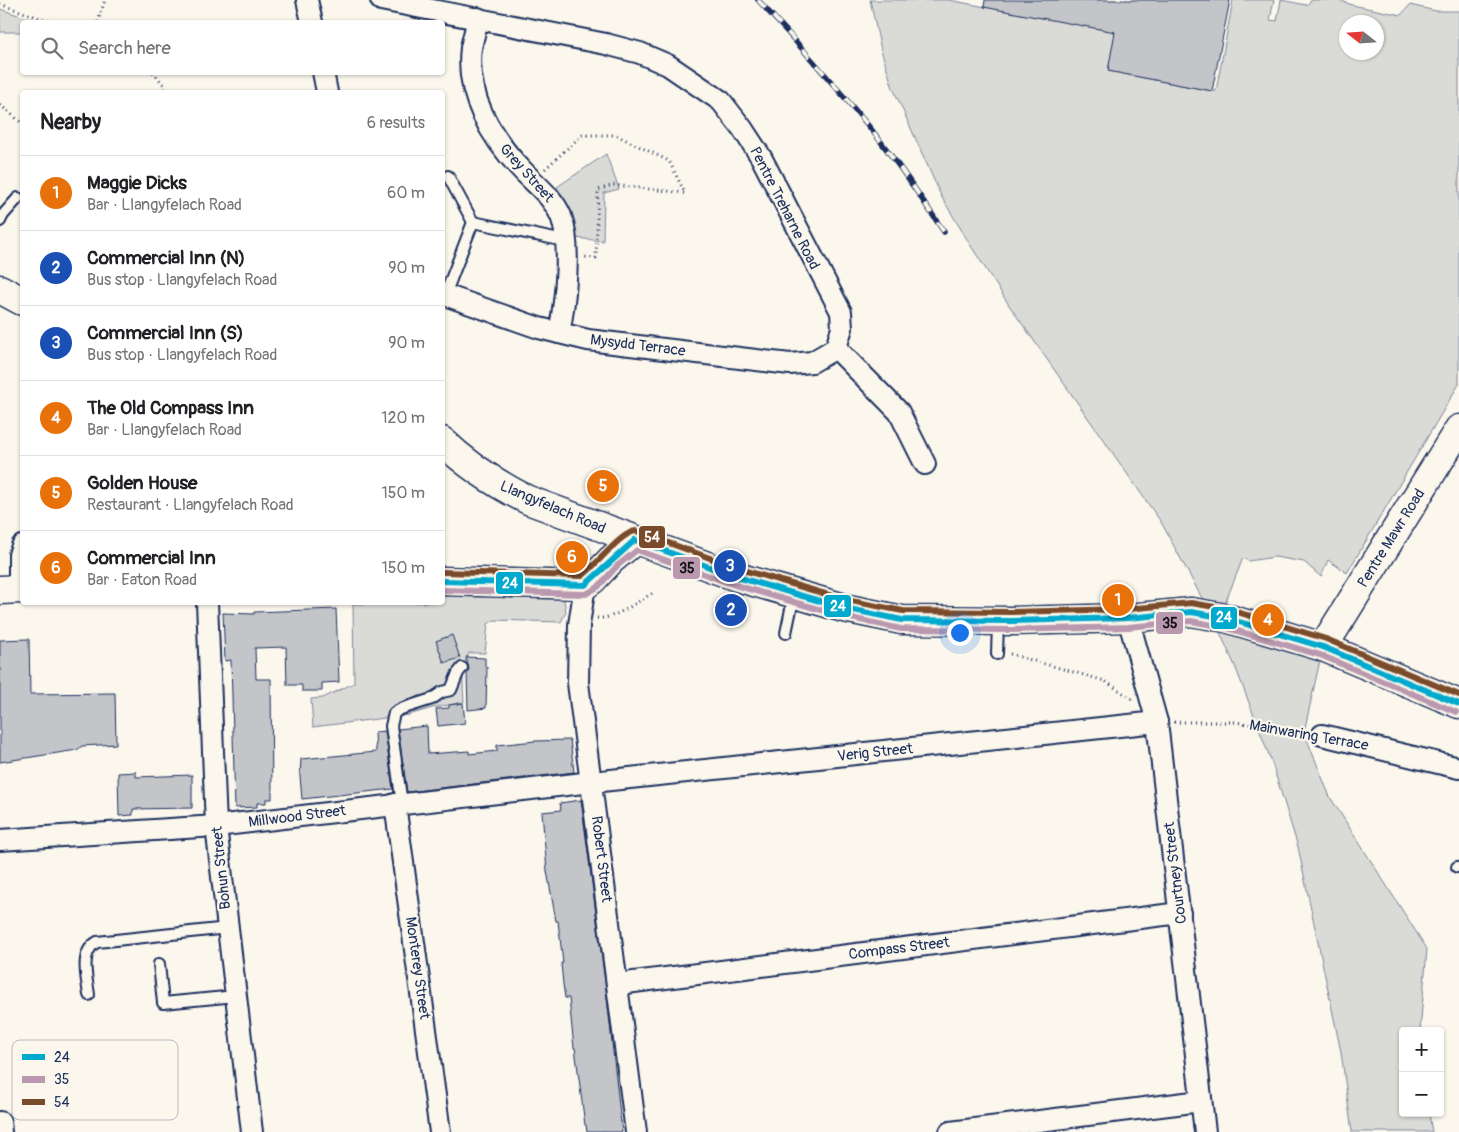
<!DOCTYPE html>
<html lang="en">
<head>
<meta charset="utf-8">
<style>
	:root { --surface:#fff; --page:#f2f2f2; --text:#202124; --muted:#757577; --line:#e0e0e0; --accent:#d1495b }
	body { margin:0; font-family:Pangolin,sans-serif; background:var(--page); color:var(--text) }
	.controls { position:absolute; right:15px; bottom:15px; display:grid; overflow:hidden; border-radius:5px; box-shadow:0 1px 4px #0004 }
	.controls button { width:45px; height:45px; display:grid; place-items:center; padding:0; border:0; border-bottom:1px solid var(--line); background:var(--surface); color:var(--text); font:25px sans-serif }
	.compass { position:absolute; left:1339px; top:15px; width:45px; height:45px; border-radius:50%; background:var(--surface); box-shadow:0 1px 4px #0004; rotate:287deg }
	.you { position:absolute; left:959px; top:632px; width:18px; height:18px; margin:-12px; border:4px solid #fff; border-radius:50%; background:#1a73e8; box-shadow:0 0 0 8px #1a73e833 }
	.badge { display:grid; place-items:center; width:32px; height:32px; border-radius:50%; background:var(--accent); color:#fff; font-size:16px; font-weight:700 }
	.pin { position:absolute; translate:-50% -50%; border:2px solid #fff; box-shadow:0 1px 5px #0006 }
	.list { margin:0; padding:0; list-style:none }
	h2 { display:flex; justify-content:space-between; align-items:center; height:65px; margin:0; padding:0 20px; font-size:21px }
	h2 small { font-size:16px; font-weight:400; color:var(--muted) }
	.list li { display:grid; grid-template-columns:32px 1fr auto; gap:15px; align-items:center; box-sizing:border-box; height:75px; padding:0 20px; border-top:1px solid var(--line) }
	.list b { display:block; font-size:19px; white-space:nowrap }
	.list p { margin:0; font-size:16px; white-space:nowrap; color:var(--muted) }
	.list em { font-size:16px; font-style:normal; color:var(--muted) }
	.icon { flex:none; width:28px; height:28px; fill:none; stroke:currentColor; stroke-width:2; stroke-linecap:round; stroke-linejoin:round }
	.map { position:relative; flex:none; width:1459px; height:1132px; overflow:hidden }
	.search { position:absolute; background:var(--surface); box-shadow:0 1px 4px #0004; left:20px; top:20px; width:425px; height:55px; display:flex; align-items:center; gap:12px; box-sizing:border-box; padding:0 18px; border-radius:5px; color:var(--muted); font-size:19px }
	.panel { position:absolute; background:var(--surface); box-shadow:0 1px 4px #0004; left:20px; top:90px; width:425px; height:515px; border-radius:5px }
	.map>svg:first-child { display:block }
	.green { fill:#dadad7; stroke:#7a849a; fill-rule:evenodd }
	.building { fill:#c3c5c9; stroke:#1b2f5e }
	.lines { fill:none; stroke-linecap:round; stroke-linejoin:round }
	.lane-casing { stroke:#1b2f5e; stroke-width:14 }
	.street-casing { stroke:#1b2f5e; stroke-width:24 }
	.secondary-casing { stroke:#1b2f5e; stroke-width:31 }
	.path { stroke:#1b2f5e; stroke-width:3; stroke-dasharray:1 4; stroke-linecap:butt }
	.lane { stroke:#fbf7ec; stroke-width:10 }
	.street { stroke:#fbf7ec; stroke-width:20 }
	.secondary { stroke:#fbf7ec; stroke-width:28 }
	.rail-casing { stroke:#1b2f5e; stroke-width:5.5 }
	.rail { stroke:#fbf7ec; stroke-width:4; stroke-dasharray:11; stroke-linecap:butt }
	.bus-1-casing { stroke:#fbf7ec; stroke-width:10 }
	.bus-2-casing { stroke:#fbf7ec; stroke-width:10 }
	.bus-3-casing { stroke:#fbf7ec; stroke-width:10 }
	.bus-1 { stroke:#00a9ce; stroke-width:6 }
	.bus-2 { stroke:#ba98af; stroke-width:6 }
	.bus-3 { stroke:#7a4b2a; stroke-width:6 }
	.labels { text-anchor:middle; stroke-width:4.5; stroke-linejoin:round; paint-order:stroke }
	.street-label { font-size:15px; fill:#1b2f5e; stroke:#fbf7ec }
	.key { fill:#fbf7ec; stroke:#b8bbc1; stroke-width:1 }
	.key-label { font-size:14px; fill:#1b2f5e }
	.line-badge { stroke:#fbf7ec; stroke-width:2 }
	.badge-label { font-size:14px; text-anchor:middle; font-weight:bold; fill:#fff }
	.pale-badge-label { font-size:14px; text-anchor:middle; font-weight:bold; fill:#111 }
</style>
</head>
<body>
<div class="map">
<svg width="1459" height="1132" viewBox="0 0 1459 1132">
	<rect width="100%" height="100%" fill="#fbf7ec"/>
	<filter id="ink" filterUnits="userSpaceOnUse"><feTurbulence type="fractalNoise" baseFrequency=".02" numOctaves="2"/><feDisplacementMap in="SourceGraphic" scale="10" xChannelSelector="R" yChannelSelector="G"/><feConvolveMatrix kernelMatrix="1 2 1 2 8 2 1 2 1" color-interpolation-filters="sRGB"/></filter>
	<g filter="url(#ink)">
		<g class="green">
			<path d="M870,0H949L1106,30L1120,9L1108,71L1212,91H1216L1233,0H1274L1270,20L1277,21L1281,0L1306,5L1312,0H1339L1352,5L1401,15L1410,5L1436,11H1459V384L1347,573L1328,560L1321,577L1304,562L1275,557L1248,561L1243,558L1222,611L1204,602L1161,522L1011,308L971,246L941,196L893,88L881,50ZM1346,22H1376V52H1346Z"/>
			<path d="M0,9L39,22H22V32H0Z"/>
			<path d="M606,154L619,189L604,193L603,241L575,238L573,220L557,187Z"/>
			<path d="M474,594H555L564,600L566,612L561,622L494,620L488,624L485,653H469C461,667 463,686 464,702L432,708L409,715L313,727L311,699L323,698L354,683L353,604L442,602L443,596Z"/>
			<path d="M1212,615L1323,647L1304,732L1330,797L1427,949L1420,1031H1403V1113H1429L1432,1132H1352L1341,1052L1298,847L1272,763L1235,666Z"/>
		</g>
		<g class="building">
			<path d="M985,0H1230L1212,91L1108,71L1115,32L984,7Z"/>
			<path d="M336,609L339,682L322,683V691H302V685H287L286,647L255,648L256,679H271L272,799H266V803H257V807L235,808L231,660L225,661L223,613L254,614V612Z"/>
			<path d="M452,635L460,658L444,663L436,641Z"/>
			<path d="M29,639L30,694L115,693L116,744L82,746L77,750L0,762V640Z"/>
			<path d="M466,657L485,658V667H487L486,708L468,710L467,673L469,669Z"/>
			<path d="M463,703L465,723L438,726L436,709L449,708V705Z"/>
			<path d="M427,726L428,754L469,751V754L497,751V745L535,741L570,740L574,772L407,792L398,729Z"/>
			<path d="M385,731L393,789L302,799L300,776L301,759L376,752L375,732Z"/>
			<path d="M136,772V777L192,775V808L133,809V815L119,816L118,773Z"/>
			<path d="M581,800L606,989L622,1132H587L586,1125H585L575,1048H574L569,998H565L563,984L561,963H563L558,921H556L547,871L542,812L561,810L560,803Z"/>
		</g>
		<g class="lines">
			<defs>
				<g id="lane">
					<path d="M448,176L473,222"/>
					<path d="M0,221L3,215L18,198"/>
					<path d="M445,295L473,222L555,239H565"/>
					<path d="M786,633L794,595"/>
					<path d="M997,654L998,623"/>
					<path d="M402,804L391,726L394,713L401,709L432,699L442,692L451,690L458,673L462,668"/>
					<path d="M1457,867H1459"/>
					<path d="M159,964L163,1003L236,996"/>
					<path d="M89,995C87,978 79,952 97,942L228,928"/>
				</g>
				<g id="street">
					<path d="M307,0L312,22"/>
					<path d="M381,0L606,44L640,53L668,65L721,101L742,128L761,157L841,312L842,328L836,348L899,412L925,464"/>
					<path d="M478,18C476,28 473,38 471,48C465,94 491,138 522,170C536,185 553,197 561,216C572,245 565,303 559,333"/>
					<path d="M323,72L327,92"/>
					<path d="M442,294L539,328L588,340L790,364L812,362L836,348"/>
					<path d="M585,585L579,625L578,683L636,1132"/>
					<path d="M19,589V555L22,546"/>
					<path d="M207,602L216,826L252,1132"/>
					<path d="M1128,618L1157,722L1205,1132"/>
					<path d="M1322,735L1459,768"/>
					<path d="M395,804L440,1132"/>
					<path d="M0,840L216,826L592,782L1157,722"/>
					<path d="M618,984L1180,913"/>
					<path d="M0,1122L1,1132"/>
					<path d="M950,1132L1201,1101"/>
				</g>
				<g id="secondary">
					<path d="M0,289L22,301"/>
					<path d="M442,441C468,466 496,484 528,500L737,577L844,608L902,620L1011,621L1128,618L1191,612L1226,618L1323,647L1459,704"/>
					<path d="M442,581L585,585L592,580L611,560L635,540"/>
					<path d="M0,590L22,589"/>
					<path d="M1323,647L1459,429"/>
				</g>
			</defs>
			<use href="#lane" class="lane-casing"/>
			<use href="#street" class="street-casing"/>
			<use href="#secondary" class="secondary-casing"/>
			<g class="path">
				<path d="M0,4L51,22"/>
				<path d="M98,22L105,0"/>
				<path d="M153,72L164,85L165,92"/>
				<path d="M0,105L22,123"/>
				<path d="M545,169L582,135H616L669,161L685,193L613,185L598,190L596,258L584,257"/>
				<path d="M597,618C614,620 638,601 653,593"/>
				<path d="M1010,654L1105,681L1132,699"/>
				<path d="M1174,722H1235L1304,732"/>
			</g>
			<use href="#lane" class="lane"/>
			<use href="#street" class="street"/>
			<use href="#secondary" class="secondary"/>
			<defs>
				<path id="rail" d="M758,0C797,42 835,85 871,129C897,162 921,197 944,232"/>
			</defs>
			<use href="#rail" class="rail-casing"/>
			<use href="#rail" class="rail"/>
			<defs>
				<g id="bus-1">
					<path d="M635,540L737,577L844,608L902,620L1011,621L1128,618L1191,612L1226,618L1323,647L1459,704"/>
					<path d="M442,581L585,585L635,540"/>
				</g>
				<path id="bus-2" d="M442,590L586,594L598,587L617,566L637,550L735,585L842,616L901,629L1011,630L1128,627L1191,621L1224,627L1320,655L1456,712"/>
				<path id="bus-3" d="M442,572L582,576C596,566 621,532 636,531L740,569L846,600L903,611L1011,612L1127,609L1191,603L1227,609L1326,639L1459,695"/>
			</defs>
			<use href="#bus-1" class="bus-1-casing"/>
			<use href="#bus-2" class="bus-2-casing"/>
			<use href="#bus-3" class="bus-3-casing"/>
			<use href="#bus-1" class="bus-1"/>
			<use href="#bus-2" class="bus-2"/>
			<use href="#bus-3" class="bus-3"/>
		</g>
	</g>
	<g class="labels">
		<g class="street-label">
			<text transform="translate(527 173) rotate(48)" y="5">Grey Street</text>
			<text transform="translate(785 208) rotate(63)" y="5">Pentre Treharne Road</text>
			<text transform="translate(638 345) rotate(7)" y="5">Mysydd Terrace</text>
			<text transform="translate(553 507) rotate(23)" y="5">Llangyfelach Road</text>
			<text transform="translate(1391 538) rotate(-58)" y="5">Pentre Mawr Road</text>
			<text transform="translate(1309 735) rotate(10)" y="5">Mainwaring Terrace</text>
			<text transform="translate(875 752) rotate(-6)" y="5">Verig Street</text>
			<text transform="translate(297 816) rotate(-7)" y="5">Millwood Street</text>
			<text transform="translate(602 859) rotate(83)" y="5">Robert Street</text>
			<text transform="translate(221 868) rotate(-96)" y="5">Bohun Street</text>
			<text transform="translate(1175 873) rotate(-97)" y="5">Courtney Street</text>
			<text transform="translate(899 948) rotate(-7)" y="5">Compass Street</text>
			<text transform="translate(418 968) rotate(82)" y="5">Monterey Street</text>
		</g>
	</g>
	<rect x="12" y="1040" width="166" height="80" rx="8" class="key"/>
	<rect x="22" y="1054" width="23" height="6" fill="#00a9ce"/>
	<rect x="22" y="1076" width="23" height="7" fill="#ba98af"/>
	<rect x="22" y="1099" width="23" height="6" fill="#7a4b2a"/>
	<g class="key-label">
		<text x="54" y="1062">24</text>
		<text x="54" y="1084">35</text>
		<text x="54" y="1107">54</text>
	</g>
	<g class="line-badge">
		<rect x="638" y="525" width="28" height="24" rx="5" fill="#7a4b2a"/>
		<rect x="672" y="556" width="29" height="24" rx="5" fill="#ba98af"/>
		<rect x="495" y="571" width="29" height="24" rx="5" fill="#00a9ce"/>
		<rect x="823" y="594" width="29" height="24" rx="5" fill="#00a9ce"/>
		<rect x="1210" y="606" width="28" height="24" rx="5" fill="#00a9ce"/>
		<rect x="1155" y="611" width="29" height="24" rx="5" fill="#ba98af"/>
	</g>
	<g class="badge-label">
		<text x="652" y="542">54</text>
		<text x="510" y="588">24</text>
		<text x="838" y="611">24</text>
		<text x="1224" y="622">24</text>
	</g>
	<g class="pale-badge-label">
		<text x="687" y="573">35</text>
		<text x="1170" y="628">35</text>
	</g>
</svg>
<div class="controls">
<button>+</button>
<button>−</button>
</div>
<svg class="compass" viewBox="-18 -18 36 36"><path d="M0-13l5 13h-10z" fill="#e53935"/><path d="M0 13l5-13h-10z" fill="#757577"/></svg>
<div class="you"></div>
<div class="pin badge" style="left:1118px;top:600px;background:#e8710a">1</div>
<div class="pin badge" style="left:731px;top:610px;background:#1a4fb4">2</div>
<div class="pin badge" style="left:730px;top:566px;background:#1a4fb4">3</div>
<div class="pin badge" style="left:1268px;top:620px;background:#e8710a">4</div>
<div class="pin badge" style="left:603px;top:486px;background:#e8710a">5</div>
<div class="pin badge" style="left:572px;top:557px;background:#e8710a">6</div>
<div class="search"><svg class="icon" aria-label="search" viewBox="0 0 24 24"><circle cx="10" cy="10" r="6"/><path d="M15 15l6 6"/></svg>Search here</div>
<section class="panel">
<h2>Nearby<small>6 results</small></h2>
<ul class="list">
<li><span class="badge" style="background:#e8710a">1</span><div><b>Maggie Dicks</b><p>Bar · Llangyfelach Road</p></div><em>60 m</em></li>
<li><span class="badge" style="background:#1a4fb4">2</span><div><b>Commercial Inn (N)</b><p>Bus stop · Llangyfelach Road</p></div><em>90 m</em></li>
<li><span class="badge" style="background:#1a4fb4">3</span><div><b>Commercial Inn (S)</b><p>Bus stop · Llangyfelach Road</p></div><em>90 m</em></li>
<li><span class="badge" style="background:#e8710a">4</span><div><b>The Old Compass Inn</b><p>Bar · Llangyfelach Road</p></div><em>120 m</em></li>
<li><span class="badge" style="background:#e8710a">5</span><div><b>Golden House</b><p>Restaurant · Llangyfelach Road</p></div><em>150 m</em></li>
<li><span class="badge" style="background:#e8710a">6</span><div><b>Commercial Inn</b><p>Bar · Eaton Road</p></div><em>150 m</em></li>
</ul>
</section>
</div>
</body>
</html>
